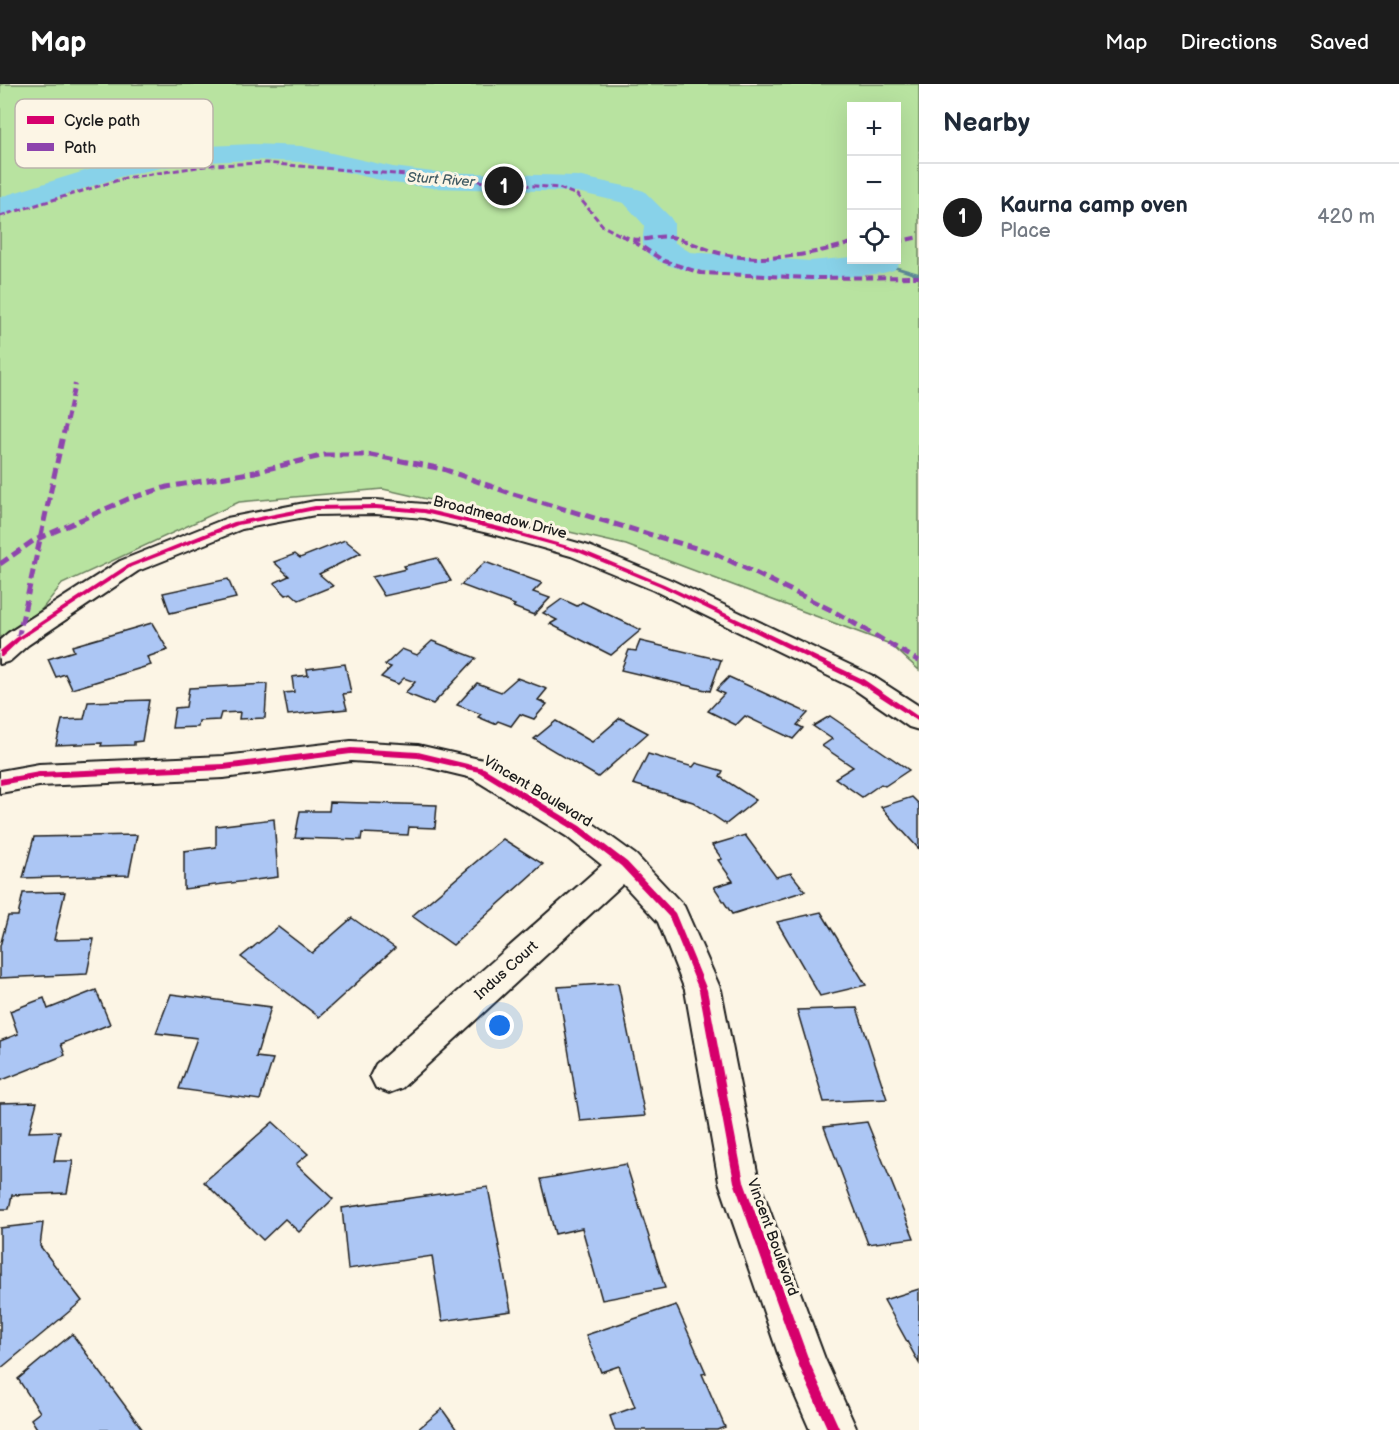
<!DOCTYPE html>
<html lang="en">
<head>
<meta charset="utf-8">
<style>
	:root { --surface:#fff; --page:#f2f2f3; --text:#1f2937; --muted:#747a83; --line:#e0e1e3; --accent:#1c1c1c }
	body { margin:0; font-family:"Balsamiq Sans",sans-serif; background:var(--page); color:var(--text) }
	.controls { position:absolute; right:18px; top:18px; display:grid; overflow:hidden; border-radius:0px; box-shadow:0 6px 24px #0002 }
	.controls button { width:54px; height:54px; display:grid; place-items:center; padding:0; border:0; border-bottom:2px solid var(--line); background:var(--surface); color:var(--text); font:30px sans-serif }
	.you { position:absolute; left:500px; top:942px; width:21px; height:21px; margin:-15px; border:4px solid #fff; border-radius:50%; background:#1a73e8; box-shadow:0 0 0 9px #1a73e833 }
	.badge { display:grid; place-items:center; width:39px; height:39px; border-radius:50%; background:var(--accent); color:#fff; font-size:20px; font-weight:700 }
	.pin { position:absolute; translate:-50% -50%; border:3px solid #fff; box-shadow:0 2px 6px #0006 }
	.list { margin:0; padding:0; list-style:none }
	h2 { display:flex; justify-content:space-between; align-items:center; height:78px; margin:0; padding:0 24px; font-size:26px }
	h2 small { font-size:20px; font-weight:400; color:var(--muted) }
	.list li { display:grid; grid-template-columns:39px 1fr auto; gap:18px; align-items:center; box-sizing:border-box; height:108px; padding:0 24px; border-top:2px solid var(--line) }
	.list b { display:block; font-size:22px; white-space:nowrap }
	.list p { margin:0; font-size:20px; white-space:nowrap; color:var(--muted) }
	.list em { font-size:20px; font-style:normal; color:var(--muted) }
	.icon { flex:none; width:33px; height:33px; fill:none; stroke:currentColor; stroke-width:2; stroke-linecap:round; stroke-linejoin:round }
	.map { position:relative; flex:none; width:919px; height:1346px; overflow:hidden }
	header { display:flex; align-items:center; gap:36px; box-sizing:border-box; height:84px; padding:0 30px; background:var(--accent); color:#fff }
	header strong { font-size:28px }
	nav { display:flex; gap:33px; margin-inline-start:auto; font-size:21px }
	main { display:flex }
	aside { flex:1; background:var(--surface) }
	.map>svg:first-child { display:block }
	.green { fill:#b8e3a0; stroke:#6a805e; stroke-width:1.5; fill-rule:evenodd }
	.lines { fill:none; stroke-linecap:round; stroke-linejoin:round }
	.stream { fill:#5d8997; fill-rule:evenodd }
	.river { fill:#88d2e9; fill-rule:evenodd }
	.building { fill:#acc6f4; stroke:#1c1c1c; stroke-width:1.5 }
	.minor-casing { stroke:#1c1c1c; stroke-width:4 }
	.minor { fill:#fcf5e5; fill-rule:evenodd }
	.quiet-far2 { stroke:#8e44ad; stroke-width:3; stroke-dasharray:6 3; stroke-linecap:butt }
	.quiet-far1 { stroke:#8e44ad; stroke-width:4; stroke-dasharray:8 4; stroke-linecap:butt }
	.quiet { stroke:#8e44ad; stroke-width:5; stroke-dasharray:10 5; stroke-linecap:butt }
	.cycleway-casing { stroke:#fcf5e5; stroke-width:3 }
	.cycleway { fill:#d6006c; fill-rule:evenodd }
	.labels { text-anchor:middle; stroke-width:6; stroke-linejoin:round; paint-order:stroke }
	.far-water-label { font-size:14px; font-style:italic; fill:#425c64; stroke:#fcf5e5 }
	.street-label { font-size:15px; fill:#1c1c1c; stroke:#fcf5e5 }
	.key { fill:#fcf5e5; stroke:#b9b4a9; stroke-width:1.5 }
	.key-label { font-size:16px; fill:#1c1c1c }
</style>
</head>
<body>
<header>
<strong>Map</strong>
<nav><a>Map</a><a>Directions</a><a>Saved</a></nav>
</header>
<main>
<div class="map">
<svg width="919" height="1346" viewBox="0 0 919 1346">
	<rect width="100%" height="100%" fill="#fcf5e5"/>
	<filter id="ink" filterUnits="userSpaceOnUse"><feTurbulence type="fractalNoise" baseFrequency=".0167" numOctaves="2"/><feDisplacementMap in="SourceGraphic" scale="12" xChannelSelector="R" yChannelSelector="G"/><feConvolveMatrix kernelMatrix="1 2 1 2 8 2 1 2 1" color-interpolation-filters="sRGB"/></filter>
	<g filter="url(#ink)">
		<path class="green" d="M0,0H919V586L890,560L626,461L383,405L239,418L62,500L18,555L0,568ZM852,22H896V176H852Z"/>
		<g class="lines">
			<path class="stream" d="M881,178L919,189V193L881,180Z"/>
			<path class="river" d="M253,60L301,62L393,83L433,88L577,92L634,104L644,107L670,133L674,139V158L690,168L810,177L852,173V176H896V169L902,176L894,186L883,189L810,197L682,185C671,183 644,174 643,160C642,154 644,147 644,141L624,119L577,108L433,104L393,99L301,78L253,76L185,79L123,92L0,132V113L117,77L185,63Z"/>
		</g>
		<g class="building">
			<path d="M345,456L361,469L319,490L333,502L299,516L291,509L286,511L274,499L289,492L274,478L295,470L300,474Z"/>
			<path d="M437,474L451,497L384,512L372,493L406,485L404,482Z"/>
			<path d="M485,478L542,499L533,508L550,514L534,531L513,523L515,521L461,501Z"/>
			<path d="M228,495L236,514L170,529L163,509Z"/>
			<path d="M562,515L577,522L582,518L641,546L611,571L550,540L557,536L543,529Z"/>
			<path d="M152,539L168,566L147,573L151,581L72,605L65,590L56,593L48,575L74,567L72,562Z"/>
			<path d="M432,557L476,574L433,620L405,609L415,598L404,594L398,600L381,593L391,583L385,581L402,565L417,571Z"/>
			<path d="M640,557L721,576L710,607L621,586L629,566L636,567Z"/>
			<path d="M345,580L351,609L343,610L347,625L288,631L284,609L294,608L292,593L308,591L307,585Z"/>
			<path d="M729,593L808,629L797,641L803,644L793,655L745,632L736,641L708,627L724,610L716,606Z"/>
			<path d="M517,594L547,605L538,616L547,620L534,635L520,630L511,642L498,637L495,640L478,633L481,630L457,621L477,599L501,608Z"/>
			<path d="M267,600L265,634L239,635L240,628L221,629L219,636L199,637L198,643L172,644L175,624L186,623L189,604Z"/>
			<path d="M149,616L142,657L134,658V661L101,662L102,659L56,661L62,636L84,635L88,618Z"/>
			<path d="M830,632L909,686L885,702L881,700L862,713L835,694L853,683L822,662L832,655L813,642Z"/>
			<path d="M620,634L648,649L598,693L534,655L556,637L592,658Z"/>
			<path d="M648,670L693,683L696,679L723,687L720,693L756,716L726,740L693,718L633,700Z"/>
			<path d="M912,713L919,720V765L881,723Z"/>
			<path d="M330,718L437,721L435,744L409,743L408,751L362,749L361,756L295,754L300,727H329Z"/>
			<path d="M274,735L278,793L184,805V767L216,763V742Z"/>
			<path d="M137,751L129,791L23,794L34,753Z"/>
			<path d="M745,751L776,793L791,789L805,807L732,830L714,803L733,797L718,776L722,775L712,761Z"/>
			<path d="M503,755L543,780L453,861L412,832Z"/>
			<path d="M65,808L54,856L94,855L87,890L0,894V862L8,832H18L23,809Z"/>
			<path d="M821,828L866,901L820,912L777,838Z"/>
			<path d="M352,834L395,864L319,933L241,873L278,843L312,869Z"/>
			<path d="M618,899L645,1032L580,1037L558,903Z"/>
			<path d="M96,906L110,940L61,960L65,971L0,997V957L18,950L10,927L44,914L48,925Z"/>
			<path d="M171,910L271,923L256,973L273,975L260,1016L179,1005L197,954L156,949Z"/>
			<path d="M857,924L887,1015L824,1018L797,926Z"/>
			<path d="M37,1018L29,1048L60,1047L54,1077H73L67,1109L12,1111L9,1125H0V1019Z"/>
			<path d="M273,1038L308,1070L296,1080L333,1115L299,1148L285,1135L263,1156L204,1098Z"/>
			<path d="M867,1038L914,1154L868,1160L824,1043Z"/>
			<path d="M626,1080L665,1204L602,1216L582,1144L555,1150L541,1095Z"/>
			<path d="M488,1103L511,1227L442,1237L432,1172L348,1185L342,1124Z"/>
			<path d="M43,1139L40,1162L82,1217L0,1285V1144Z"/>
			<path d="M919,1205V1279L884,1216Z"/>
			<path d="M676,1221L706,1289L702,1290L725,1343L717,1346H615L610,1332L635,1323L619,1282L601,1288L586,1251Z"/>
			<path d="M72,1250L143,1346H38L31,1335L40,1328L18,1295Z"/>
			<path d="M442,1325L457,1346H417Z"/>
		</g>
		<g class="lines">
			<defs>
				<g id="minor">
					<path d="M376,416L424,420L507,439L589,462L671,496L871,591L919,622V646L909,643L851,603L653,506L571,472L492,450L424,434L376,430L315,431L242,445L138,487L28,561L10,577L0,580V556L8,549L120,477L227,434L315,417Z"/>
					<path d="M351,657L418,661L492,678L588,736L636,771L684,822L721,906L759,1098L825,1275L857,1346H810L783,1284L719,1098L685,906L658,838L623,800L402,1004L389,1009L376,1004L370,992L376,980L602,781L566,752L472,694L418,681L351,677L224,694L39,702L0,709V687L39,680L224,672Z"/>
				</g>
			</defs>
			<use href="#minor" class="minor-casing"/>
			<use href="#minor" class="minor"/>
			<path class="quiet-far2" d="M0,132L125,94L211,81L265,79L559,104L577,111L603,142L624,153"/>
			<g class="quiet-far1">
				<path d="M621,151C642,162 651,150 671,153C687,156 703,165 719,169C763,180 809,171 852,159"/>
				<path d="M633,157L664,177L701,189L812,194L919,193"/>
				<path d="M896,158L919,153"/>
				<path d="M64,349L75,300"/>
			</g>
			<g class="quiet">
				<path d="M0,480L33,457L128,415L167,403L255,388L325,371H371L443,385L510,409L716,470L833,527L919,577"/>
				<path d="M18,555L64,347"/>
			</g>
			<defs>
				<g id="cycleway">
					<path d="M376,421L424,425L500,443L582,466L664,500L863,595L919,633V638L859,599L660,502L578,468L497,446L424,429L376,425L315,426L238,441L131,483L20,556L2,573H0V567L16,554L127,481L234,438L315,422Z"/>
					<path d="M351,664L418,668L484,684L580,742L627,778L675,829L707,906L744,1098L811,1282L840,1346H828L800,1284L734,1098L699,906L669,833L621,782L574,746L479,688L418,674L351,670L224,686L39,694L0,701V695L39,688L224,680Z"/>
				</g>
			</defs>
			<use href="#cycleway" class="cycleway-casing"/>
			<use href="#cycleway" class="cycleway"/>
		</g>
	</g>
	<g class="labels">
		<g class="far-water-label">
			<text transform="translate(441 95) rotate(4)" y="5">Sturt River</text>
		</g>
		<g class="street-label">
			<text transform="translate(500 433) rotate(14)" y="5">Broadmeadow Drive</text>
			<text transform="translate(538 707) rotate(31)" y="5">Vincent Boulevard</text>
			<text transform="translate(506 886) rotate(-42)" y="5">Indus Court</text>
			<text transform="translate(773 1153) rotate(70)" y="5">Vincent Boulevard</text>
		</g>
	</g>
	<rect x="15" y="15" width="198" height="69" rx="9" class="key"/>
	<rect x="27" y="32" width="27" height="8" fill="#d6006c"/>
	<rect x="27" y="59" width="27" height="8" fill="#8e44ad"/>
	<g class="key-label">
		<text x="64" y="42">Cycle path</text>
		<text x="64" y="69">Path</text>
	</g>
</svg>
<div class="controls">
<button>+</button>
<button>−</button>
<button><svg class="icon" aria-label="locate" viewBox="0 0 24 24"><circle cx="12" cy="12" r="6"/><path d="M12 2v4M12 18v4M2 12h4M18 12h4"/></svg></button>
</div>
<div class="you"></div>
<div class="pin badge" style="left:504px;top:102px">1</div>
</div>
<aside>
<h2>Nearby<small></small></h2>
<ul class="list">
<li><span class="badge">1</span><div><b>Kaurna camp oven</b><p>Place</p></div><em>420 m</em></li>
</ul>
</aside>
</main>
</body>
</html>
